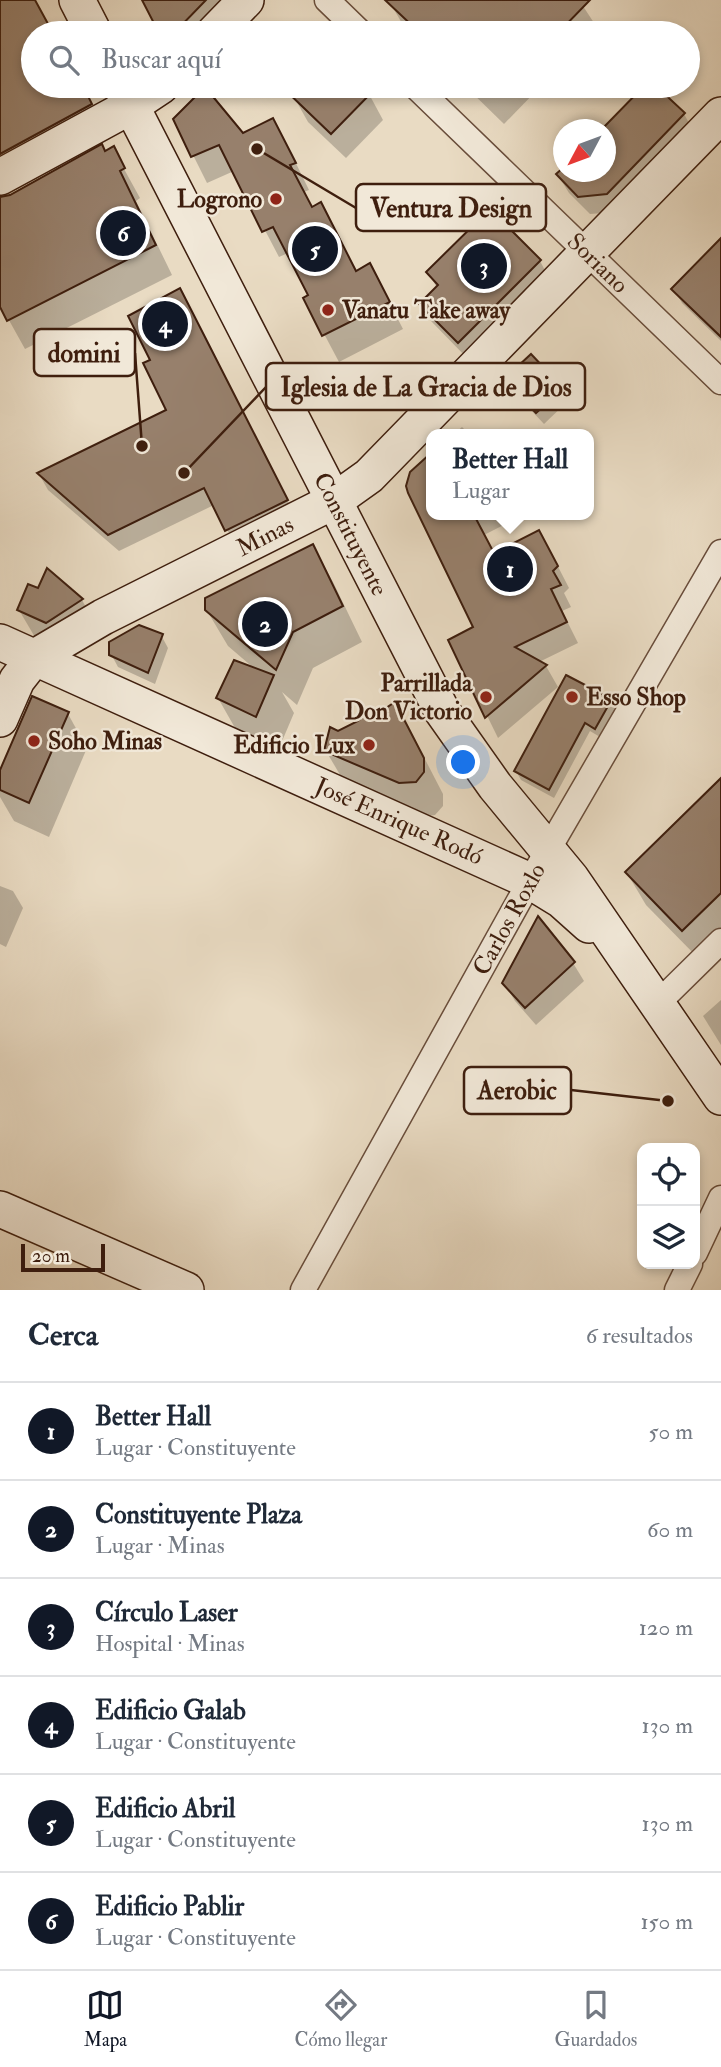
<!DOCTYPE html>
<html lang="es">
<head>
<meta charset="utf-8">
<style>
	:root { --surface:#fff; --page:#f2f2f3; --text:#1f2937; --muted:#747a83; --line:#e0e1e3; --accent:#111827 }
	body { margin:0; font-family:"IM FELL Double Pica",serif; background:var(--page); color:var(--text) }
	.controls { position:absolute; right:21px; bottom:21px; display:grid; overflow:hidden; border-radius:14px; box-shadow:0 4px 10px #0003 }
	.controls button { width:63px; height:63px; display:grid; place-items:center; padding:0; border:0; border-bottom:2px solid var(--line); background:var(--surface); color:var(--text); font:35px sans-serif }
	.compass { position:absolute; left:553px; top:119px; width:63px; height:63px; border-radius:50%; background:var(--surface); box-shadow:0 4px 10px #0003; rotate:229deg }
	.scale { position:absolute; left:21px; bottom:18px; width:84px; box-sizing:border-box; padding-left:7px; border:4px solid #3e1e0e; border-top:0; font-size:19px; line-height:24px; white-space:nowrap; color:#3e1e0e; -webkit-text-stroke:5px #f1e8d8; paint-order:stroke }
	.you { position:absolute; left:464px; top:763px; width:24px; height:24px; margin:-18px; border:5px solid #fff; border-radius:50%; background:#1a73e8; box-shadow:0 0 0 10px #1a73e833 }
	.badge { display:grid; place-items:center; width:46px; height:46px; border-radius:50%; background:var(--accent); color:#fff; font-size:23px; font-weight:700 }
	.pin { position:absolute; translate:-50% -50%; border:4px solid #fff; box-shadow:0 2px 7px #0006 }
	.popup { position:absolute; left:426px; top:429px; width:168px; height:91px; box-sizing:border-box; display:grid; place-content:center; border-radius:14px; background:var(--surface); filter:drop-shadow(0 2px 5px #0005); font-size:23px; white-space:nowrap; color:var(--muted) }
	.popup b { font-size:26px; color:var(--text) }
	.popup::after { content:''; position:absolute; left:50%; top:100%; margin-left:-14px; border:14px solid transparent; border-top-color:var(--surface) }
	.list { margin:0; padding:0; list-style:none }
	h2 { display:flex; justify-content:space-between; align-items:center; height:91px; margin:0; padding:0 28px; font-size:30px }
	h2 small { font-size:23px; font-weight:400; color:var(--muted) }
	.list li { display:grid; grid-template-columns:46px 1fr auto; gap:21px; align-items:center; box-sizing:border-box; height:98px; padding:0 28px; border-top:2px solid var(--line) }
	.list b { display:block; font-size:26px; white-space:nowrap }
	.list p { margin:0; font-size:23px; white-space:nowrap; color:var(--muted) }
	.list em { font-size:23px; font-style:normal; color:var(--muted) }
	.icon { flex:none; width:38px; height:38px; fill:none; stroke:currentColor; stroke-width:2; stroke-linecap:round; stroke-linejoin:round }
	.map { position:relative; flex:none; width:721px; height:1290px; overflow:hidden }
	.search { position:absolute; background:var(--surface); box-shadow:0 4px 10px #0003; left:21px; right:21px; top:21px; height:77px; display:flex; align-items:center; gap:18px; box-sizing:border-box; padding:0 24px; border-radius:38px; color:var(--muted); font-size:26px }
	.sheet { height:679px; background:var(--surface) }
	nav { display:flex; justify-content:space-around; align-items:center; box-sizing:border-box; height:98px; border-top:2px solid var(--line); background:var(--surface); font-size:19px; color:var(--muted) }
	nav a { display:grid; justify-items:center; gap:4px }
	nav .on { color:var(--accent) }
	.map>svg:first-child { display:block }
	.shadow { fill:#0003 }
	.building { fill:#97806c; stroke:#3e1e0e; stroke-width:2 }
	.lines { fill:none; stroke-linecap:round; stroke-linejoin:round }
	.street-casing { stroke:#694d3b; stroke-width:27 }
	.secondary-casing { stroke:#3e1e0e; stroke-width:38 }
	.street { stroke:#f1e8d8; stroke-width:24 }
	.secondary { stroke:#f1e8d8; stroke-width:35 }
	.poi-dot { fill:#8f2418; stroke:#f1e8d8; stroke-width:2.5 }
	.labels { text-anchor:middle; stroke-width:5; stroke-linejoin:round; paint-order:stroke }
	.poi-label { font-size:24px; font-weight:bold; fill:#3e1e0e; stroke:#f1e8d8; text-anchor:end }
	.street-label { font-size:24px; fill:#3e1e0e; stroke:#f1e8d8 }
	.leader { fill:none; stroke:#3e1e0e; stroke-width:2.5 }
	.callout-dot { fill:#3e1e0e; stroke:#f1e8d8; stroke-width:2.5 }
	.callout { fill:#f1e8d8; stroke:#3e1e0e; stroke-width:2.5 }
	.callout-label { font-size:26px; text-anchor:middle; font-weight:bold; fill:#3e1e0e }
</style>
</head>
<body>
<div class="map">
<svg width="721" height="1290" viewBox="0 0 721 1290">
	<rect width="100%" height="100%" fill="#e9dbc3"/>
	<filter id="stains"><feTurbulence type="fractalNoise" baseFrequency=".00286" numOctaves="4"/><feColorMatrix values="0 0 0 0 .2 0 0 0 0 .09 0 0 0 0 .02 0 0 0 .5 -.17"/></filter>
	<radialGradient id="worn" r=".72"><stop offset=".6" stop-color="#630" stop-opacity="0"/><stop offset="1" stop-color="#630" stop-opacity=".3"/></radialGradient>
	<g class="shadow">
		<path d="M0,0L34,2L52,33H33V86H81L110,139L10,193L0,202Z"/>
		<path d="M144,0H240L217,33H161Z"/>
		<path d="M395,0H579L598,29L593,33H411L404,27L391,4Z"/>
		<path d="M304,86H360L369,94L383,120L346,158L308,122L294,97Z"/>
		<path d="M465,86H541L504,124Z"/>
		<path d="M646,86H654L684,114L694,132L617,212L590,214L569,193L558,175L564,172H606V130H603Z"/>
		<path d="M175,119L288,147L309,190L304,192L312,209L321,205L357,272L384,292L403,329L339,362L305,298L310,296L288,253L279,257L234,171L207,183Z"/>
		<path d="M113,149L140,198L136,201L172,275L25,349L0,304V211Z"/>
		<path d="M721,241V341L682,303L674,289Z"/>
		<path d="M540,261L549,278L468,359L431,321L421,304L437,288L428,272Z"/>
		<path d="M188,307L296,517L236,546L214,505L119,551L48,490L39,474L169,411Z"/>
		<path d="M506,379L561,389L568,401L544,424L513,391Z"/>
		<path d="M462,427L469,434H454Z"/>
		<path d="M431,455V515H523L484,535L495,555L551,553L569,588L564,593L571,607L562,611L578,643L539,662L546,666L558,687L498,738L450,640L475,628L411,473Z"/>
		<path d="M313,546L333,582L362,642L313,668L297,705L282,692L294,713L277,753L239,735L218,698L256,670L228,646L206,609Z"/>
		<path d="M82,600L98,629L36,639L19,610Z"/>
		<path d="M161,635L168,648L155,684L118,667L111,654Z"/>
		<path d="M610,701L615,709L600,737L590,731L554,798L521,780L516,771Z"/>
		<path d="M68,714L87,748L49,837L14,821L0,797V774Z"/>
		<path d="M371,721L414,738L443,794V806L435,815L420,817L346,785L326,751L338,733L359,723Z"/>
		<path d="M721,780V944L702,962L646,905L627,873Z"/>
		<path d="M0,886L13,891L23,908L6,947L0,944Z"/>
		<path d="M573,963L584,981L536,1025L515,1001L504,983Z"/>
		<path d="M721,1000V1045L703,1016Z"/>
	</g>
	<g class="building">
		<path d="M0,0H35L53,33H33V86H83L92,104L0,154Z"/>
		<path d="M142,0H206L174,33H159Z"/>
		<path d="M385,0H590L558,33H420Z"/>
		<path d="M281,86H378L331,134Z"/>
		<path d="M644,86H656L685,113L607,194L578,197L556,174L564,167V172H606V130H601Z"/>
		<path d="M205,87L243,133L273,118L296,163L290,165L312,207L321,202L356,271L370,263L390,302L322,336L303,298L308,295L273,227L262,232L219,145L191,157L173,119Z"/>
		<path d="M102,144L105,151L114,146L125,168L120,171L156,245L7,321L0,307V197L10,195Z"/>
		<path d="M490,209L541,260L458,343L419,304L438,285L426,272Z"/>
		<path d="M721,238V337L671,289Z"/>
		<path d="M180,288L288,500L225,531L204,488L108,535L37,473L166,410L143,363L150,360L128,316Z"/>
		<path d="M531,354L563,388L536,413L504,379Z"/>
		<path d="M431,453V515H474L494,553L539,530L558,566L553,571L561,585L551,589L567,622L515,647L547,665L485,718L448,640L473,627L408,493L406,486L410,472Z"/>
		<path d="M313,544L343,606L293,632L276,670L205,610V598Z"/>
		<path d="M47,568L83,599L46,623L17,610L28,584L38,588Z"/>
		<path d="M139,625L163,634L148,673L109,655V642Z"/>
		<path d="M234,660L274,675L256,717L216,698Z"/>
		<path d="M566,675L612,699L595,729L585,723L549,790L514,771Z"/>
		<path d="M32,696L69,712L29,803L0,790V770Z"/>
		<path d="M395,702L424,758V772L416,782L399,783L324,751L330,727L338,731L358,721L367,713L371,718Z"/>
		<path d="M721,778V893L682,931L625,872Z"/>
		<path d="M538,916L575,962L525,1008L502,983Z"/>
	</g>
	<g class="lines">
		<defs>
			<g id="street">
				<path d="M327,0L361,33"/>
				<path d="M415,86L721,382"/>
				<path d="M657,1004L721,941"/>
				<path d="M695,1253L721,1198"/>
				<path d="M303,1290L530,881L721,552"/>
				<path d="M677,1290L690,1264"/>
			</g>
			<g id="secondary">
				<path d="M77,0L94,33"/>
				<path d="M214,33L246,0"/>
				<path d="M121,86L442,711L495,786L571,878L721,1097"/>
				<path d="M0,177L131,106L161,86"/>
				<path d="M0,642L530,881L561,900L589,925"/>
				<path d="M0,719L17,680L35,657L103,617L334,501L369,476L721,115"/>
				<path d="M0,1209L186,1290"/>
			</g>
		</defs>
		<use href="#street" class="street-casing"/>
		<use href="#secondary" class="secondary-casing"/>
		<use href="#street" class="street"/>
		<use href="#secondary" class="secondary"/>
	</g>
	<g class="poi-dot">
		<circle cx="276" cy="199" r="7"/>
		<circle cx="328" cy="310" r="7"/>
		<circle cx="486" cy="697" r="7"/>
		<circle cx="572" cy="697" r="7"/>
		<circle cx="34" cy="741" r="7"/>
		<circle cx="369" cy="745" r="7"/>
	</g>
	<g class="labels">
		<g class="poi-label">
			<text x="262" y="207">Logrono</text>
			<text x="342" y="318" text-anchor="start">Vanatu Take away</text>
			<text x="472" y="691">Parrillada<tspan x="472" dy="28">Don Victorio</tspan></text>
			<text x="586" y="705" text-anchor="start">Esso Shop</text>
			<text x="48" y="749" text-anchor="start">Soho Minas</text>
			<text x="355" y="753">Edificio Lux</text>
		</g>
		<g class="street-label">
			<text transform="translate(598 263) rotate(44)" y="8">Soriano</text>
			<text transform="translate(351 534) rotate(63)" y="8">Constituyente</text>
			<text transform="translate(265 536) rotate(-27)" y="8">Minas</text>
			<text transform="translate(399 821) rotate(24)" y="8">José Enrique Rodó</text>
			<text transform="translate(509 919) rotate(-61)" y="8">Carlos Roxlo</text>
		</g>
	</g>
	<path class="leader" d="M257 149L356 208M142 446L135 353M184 473L266 387M668 1101L571 1090"/>
	<g class="callout-dot">
		<circle cx="257" cy="149" r="7"/>
		<circle cx="142" cy="446" r="7"/>
		<circle cx="184" cy="473" r="7"/>
		<circle cx="668" cy="1101" r="7"/>
	</g>
	<g class="callout">
		<rect x="356" y="184" width="190" height="47" rx="7"/>
		<rect x="34" y="329" width="101" height="47" rx="7"/>
		<rect x="266" y="363" width="319" height="47" rx="7"/>
		<rect x="464" y="1067" width="107" height="47" rx="7"/>
	</g>
	<g class="callout-label">
		<text x="451" y="217">Ventura Design</text>
		<text x="84" y="362">domini</text>
		<text x="426" y="396">Iglesia de La Gracia de Dios</text>
		<text x="517" y="1099">Aerobic</text>
	</g>
	<rect width="100%" height="100%" filter="url(#stains)"/>
	<rect width="100%" height="100%" fill="url(#worn)"/>
</svg>
<div class="controls">
<button><svg class="icon" aria-label="locate" viewBox="0 0 24 24"><circle cx="12" cy="12" r="6"/><path d="M12 2v4M12 18v4M2 12h4M18 12h4"/></svg></button>
<button><svg class="icon" aria-label="layers" viewBox="0 0 24 24"><path d="M12 4l9 5-9 5-9-5zM3 14l9 5 9-5"/></svg></button>
</div>
<svg class="compass" viewBox="-18 -18 36 36"><path d="M0-13l5 13h-10z" fill="#e53935"/><path d="M0 13l5-13h-10z" fill="#747a83"/></svg>
<div class="scale">20 m</div>
<div class="you"></div>
<div class="pin badge" style="left:510px;top:569px">1</div>
<div class="popup"><b>Better Hall</b>Lugar</div>
<div class="pin badge" style="left:265px;top:624px">2</div>
<div class="pin badge" style="left:484px;top:266px">3</div>
<div class="pin badge" style="left:165px;top:324px">4</div>
<div class="pin badge" style="left:315px;top:249px">5</div>
<div class="pin badge" style="left:123px;top:233px">6</div>
<div class="search"><svg class="icon" aria-label="search" viewBox="0 0 24 24"><circle cx="10" cy="10" r="6"/><path d="M15 15l6 6"/></svg>Buscar aquí</div>
</div>
<section class="sheet">
<h2>Cerca<small>6 resultados</small></h2>
<ul class="list">
<li><span class="badge">1</span><div><b>Better Hall</b><p>Lugar · Constituyente</p></div><em>50 m</em></li>
<li><span class="badge">2</span><div><b>Constituyente Plaza</b><p>Lugar · Minas</p></div><em>60 m</em></li>
<li><span class="badge">3</span><div><b>Círculo Laser</b><p>Hospital · Minas</p></div><em>120 m</em></li>
<li><span class="badge">4</span><div><b>Edificio Galab</b><p>Lugar · Constituyente</p></div><em>130 m</em></li>
<li><span class="badge">5</span><div><b>Edificio Abril</b><p>Lugar · Constituyente</p></div><em>130 m</em></li>
<li><span class="badge">6</span><div><b>Edificio Pablir</b><p>Lugar · Constituyente</p></div><em>150 m</em></li>
</ul>
</section>
<nav>
<a class="on"><svg class="icon" aria-label="map" viewBox="0 0 24 24"><path d="M3 6l6-2 6 2 6-2v14l-6 2-6-2-6 2zM9 4v14M15 6v14"/></svg>Mapa</a>
<a><svg class="icon" aria-label="directions" viewBox="0 0 24 24"><path d="M12 3l9 9-9 9-9-9zM9 14v-3h6M13 9l2 2-2 2"/></svg>Cómo llegar</a>
<a><svg class="icon" aria-label="saved" viewBox="0 0 24 24"><path d="M7 4h10v16l-5-4-5 4z"/></svg>Guardados</a>
</nav>
</body>
</html>
